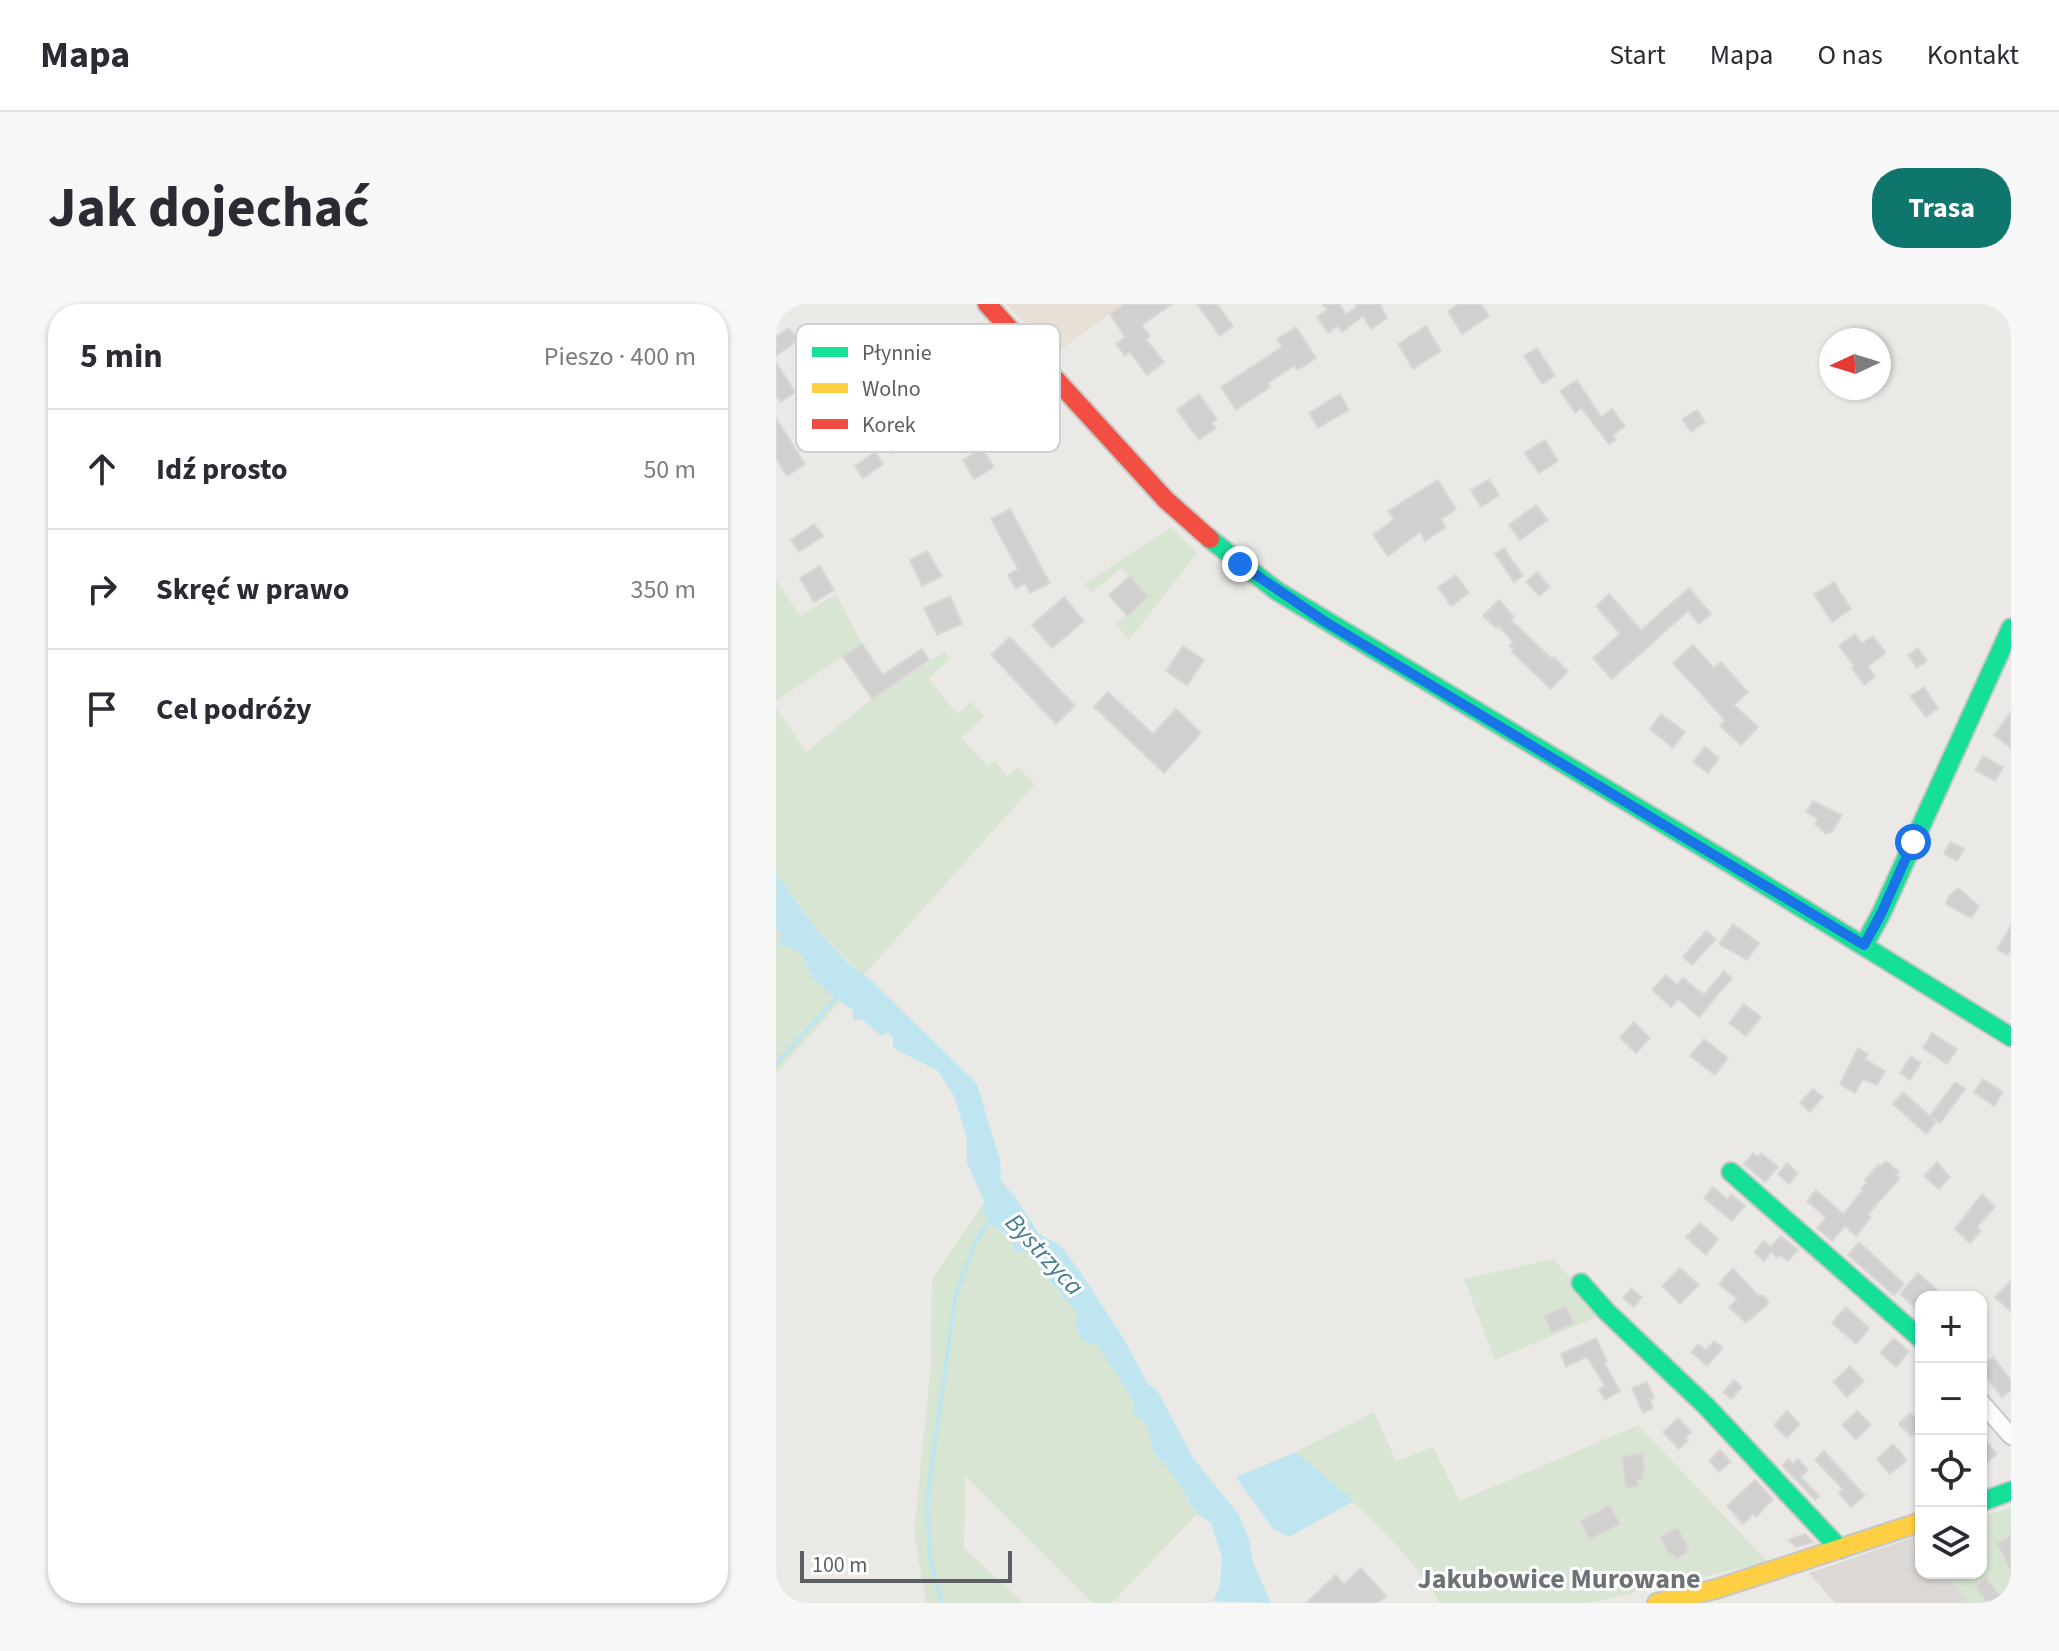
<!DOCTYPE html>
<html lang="pl">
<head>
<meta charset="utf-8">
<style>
	:root { --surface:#fff; --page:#f7f7f7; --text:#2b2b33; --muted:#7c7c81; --line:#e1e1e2; --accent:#0f766e }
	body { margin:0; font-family:"Source Sans 3",sans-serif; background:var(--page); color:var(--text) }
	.controls { position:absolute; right:24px; bottom:24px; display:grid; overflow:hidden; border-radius:16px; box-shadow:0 2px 6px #0004 }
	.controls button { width:72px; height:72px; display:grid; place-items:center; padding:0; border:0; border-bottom:2px solid var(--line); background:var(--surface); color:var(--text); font:40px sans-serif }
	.compass { position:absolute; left:1043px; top:24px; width:72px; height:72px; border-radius:50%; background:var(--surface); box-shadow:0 2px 6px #0004; rotate:266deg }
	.scale { position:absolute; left:24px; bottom:20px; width:212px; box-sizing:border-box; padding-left:8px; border:4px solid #5c6063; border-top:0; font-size:22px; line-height:28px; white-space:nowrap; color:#5c6063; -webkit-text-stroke:6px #fff; paint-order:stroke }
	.stop { position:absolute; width:24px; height:24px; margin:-18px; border:6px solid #1a73e8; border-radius:50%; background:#fff }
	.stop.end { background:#1a73e8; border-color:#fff; box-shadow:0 2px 8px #0008 }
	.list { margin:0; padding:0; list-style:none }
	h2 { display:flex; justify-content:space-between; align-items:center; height:104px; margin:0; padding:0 32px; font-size:34px }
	h2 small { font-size:26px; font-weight:400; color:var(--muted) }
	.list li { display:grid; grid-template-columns:52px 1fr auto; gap:24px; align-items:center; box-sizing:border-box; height:120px; padding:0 32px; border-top:2px solid var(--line) }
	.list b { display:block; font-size:30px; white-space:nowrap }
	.list em { font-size:26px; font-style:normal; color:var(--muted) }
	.icon { flex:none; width:44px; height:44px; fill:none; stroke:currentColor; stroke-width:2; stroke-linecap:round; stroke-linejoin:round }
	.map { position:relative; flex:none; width:1235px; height:1299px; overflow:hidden; border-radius:32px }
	header { display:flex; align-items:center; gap:48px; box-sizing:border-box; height:112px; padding:0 40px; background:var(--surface); border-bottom:2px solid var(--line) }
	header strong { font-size:38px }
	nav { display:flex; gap:44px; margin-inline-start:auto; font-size:28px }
	.intro { display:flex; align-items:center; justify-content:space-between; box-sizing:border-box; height:192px; padding:0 48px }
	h1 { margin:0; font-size:56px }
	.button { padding:20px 36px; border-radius:32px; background:var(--accent); color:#fff; font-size:28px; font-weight:700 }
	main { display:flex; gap:48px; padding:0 48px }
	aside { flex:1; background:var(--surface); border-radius:32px; box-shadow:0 2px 6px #0004 }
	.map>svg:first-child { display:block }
	.commercial { fill:#e7e0d6 }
	.industrial { fill:#dbd8d6 }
	.green { fill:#d9e5d3 }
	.water { fill:#bfe6f0 }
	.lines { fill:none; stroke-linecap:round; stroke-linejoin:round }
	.stream { stroke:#bfe6f0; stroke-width:4 }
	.building { fill:#d2d0cf; stroke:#dad8d6; stroke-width:2 }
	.street-casing { stroke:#c7c7c6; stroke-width:20 }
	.fast-casing { stroke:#c5c6c5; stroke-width:22 }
	.slow-casing { stroke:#c5c6c5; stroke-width:22 }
	.jam-casing { stroke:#c5c6c5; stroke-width:22 }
	.street { stroke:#fcfcfb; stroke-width:16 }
	.fast { stroke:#16e098; stroke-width:18 }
	.slow { stroke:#ffcf43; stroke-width:18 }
	.jam { stroke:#f24e42; stroke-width:18 }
	.route { stroke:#1a73e8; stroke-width:10 }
	.labels { text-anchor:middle; stroke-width:6; stroke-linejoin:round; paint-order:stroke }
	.water-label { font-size:26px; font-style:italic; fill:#457c94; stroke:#fff }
	.quarter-label { font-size:28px; font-weight:bold; fill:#6d7275; stroke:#fff }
	.key { fill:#fff; stroke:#cecfd0; stroke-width:2 }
	.key-label { font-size:22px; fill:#5c6063 }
</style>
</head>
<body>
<header>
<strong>Mapa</strong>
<nav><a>Start</a><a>Mapa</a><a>O nas</a><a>Kontakt</a></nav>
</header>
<div class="intro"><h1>Jak dojechać</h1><a class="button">Trasa</a></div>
<main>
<aside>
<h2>5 min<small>Pieszo · 400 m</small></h2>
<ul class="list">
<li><svg class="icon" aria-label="ahead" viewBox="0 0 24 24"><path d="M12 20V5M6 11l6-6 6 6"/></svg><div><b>Idź prosto</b></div><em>50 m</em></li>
<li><svg class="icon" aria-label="right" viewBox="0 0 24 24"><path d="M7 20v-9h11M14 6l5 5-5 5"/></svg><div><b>Skręć w prawo</b></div><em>350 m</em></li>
<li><svg class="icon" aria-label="arrive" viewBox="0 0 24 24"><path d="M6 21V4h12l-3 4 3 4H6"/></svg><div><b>Cel podróży</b></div></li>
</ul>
</aside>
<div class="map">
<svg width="1235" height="1299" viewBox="0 0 1235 1299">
	<rect width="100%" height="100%" fill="#ebe9e6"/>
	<path class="commercial" d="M230,0H347L280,49Z"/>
	<path class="industrial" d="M1138,1233L1145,1241V1269H1168L1193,1299H1059L1033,1269Z"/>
	<g class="green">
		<path d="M395,223L421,249L353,336L340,320L372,293L346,264L315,289L308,280Z"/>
		<path d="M0,276L24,312L60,290L86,340L0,397Z"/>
		<path d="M169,347L173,355L153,375L181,410L195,398L208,412L186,434L212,462L219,457L231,473L242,463L259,480L87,672L39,623L0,570V404L30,448L96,395Z"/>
		<path d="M0,624L5,628V641C31,646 27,658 39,676C46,685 57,689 64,698L0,769Z"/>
		<path d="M209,897L208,910L215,921L250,947L302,1011L307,1038L321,1039L358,1099L357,1109L372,1122L378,1147L396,1169L421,1210L336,1299H317L189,1172L188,1244L247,1299H150L138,1228L155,1059L156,975Z"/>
		<path d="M777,955L828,1010L719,1056L688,975Z"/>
		<path d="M598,1108L620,1157L657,1143L684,1197L862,1121L992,1258L813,1299H664C628,1240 573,1193 520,1148Z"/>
		<path d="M1235,1204V1299H1193L1168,1269H1205V1213Z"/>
	</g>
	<g class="water">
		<path d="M0,570L39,623L72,659L97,678L201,780L224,856L225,877L239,893L263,930L284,941L303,966L348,1035L371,1079L381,1086L417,1154L463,1211L473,1235L477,1259L495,1299L437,1297L444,1282L446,1254L435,1219L421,1210L396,1169L377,1147L372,1122L357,1109L358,1098L321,1040L307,1038L299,1020L302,1011L250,947H238L237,935L215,921L208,910V897L191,859V834L182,805L178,792L162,767L117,744V735L112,728L105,732L87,716H77V706C66,700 51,688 42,679C26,663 35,646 4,641L5,628L0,624Z"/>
		<path d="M520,1148L578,1197L513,1233L497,1225L460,1173Z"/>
	</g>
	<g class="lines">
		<g class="stream">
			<path d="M0,760L63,691"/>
			<path d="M166,1299L154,1255L151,1196L179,994L197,943L215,913"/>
		</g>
	</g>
	<g class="building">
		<path d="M348,0H396L366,21L374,32L370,35L388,58L371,71L354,48L349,52L340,40L349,33L334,10Z"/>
		<path d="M421,0H441L457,22L444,32Z"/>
		<path d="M547,0H563L570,10L581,3L579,0H604L611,14L595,25L587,12L566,28L561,22L552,29L541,13L551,6Z"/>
		<path d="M683,0H705L713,12L686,30L672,7Z"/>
		<path d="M650,22L665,47L637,65L622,40Z"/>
		<path d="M520,23L540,54L522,66L518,62L492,79L494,83L460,106L445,83L506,43L501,35Z"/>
		<path d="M13,24L22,36L0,52V33Z"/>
		<path d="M761,44L779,72L766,80L748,52Z"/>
		<path d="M0,58L19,88L5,98L0,92Z"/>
		<path d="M801,76L825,113L836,105L849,122L837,131L840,136L833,140L805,104L799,109L784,87Z"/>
		<path d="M423,90L441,115L436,119L440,124L423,136L401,106Z"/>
		<path d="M564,90L573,106L542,124L533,109Z"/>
		<path d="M921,106L929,118L915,128L906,115Z"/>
		<path d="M0,114L29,160L11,172L0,154Z"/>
		<path d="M121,117L134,135L115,149L102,130Z"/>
		<path d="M769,136L782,157L763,169L748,149Z"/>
		<path d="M206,144L218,163L198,175L187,156Z"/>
		<path d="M99,148L107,160L87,174L79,162Z"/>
		<path d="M713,175L723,191L705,203L695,186Z"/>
		<path d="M662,176L680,205L665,215L670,223L649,237L644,228L612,252L597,231L618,215L612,207Z"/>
		<path d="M760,201L772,216L744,236L733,221Z"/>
		<path d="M234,205L274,279L254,289L249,279L240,285L232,271L242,265L215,215Z"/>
		<path d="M38,220L47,232L23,248L15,236Z"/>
		<path d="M728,244L747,272L738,278L719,250Z"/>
		<path d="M151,247L166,272L146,282L134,256Z"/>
		<path d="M44,262L58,286L38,298L24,274Z"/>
		<path d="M761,268L774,283L763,292L750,278Z"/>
		<path d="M680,271L693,289L675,302L662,283Z"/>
		<path d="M354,272L372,293L351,312L333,291Z"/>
		<path d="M1058,278L1075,305L1056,318L1038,290Z"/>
		<path d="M913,284L935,310L923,320L912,307L836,375L817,354L844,330L820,302L833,290L865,326Z"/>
		<path d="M174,292L186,320L161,331L148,304Z"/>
		<path d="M288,293L308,317L276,344L256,321Z"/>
		<path d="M723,296L738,313L735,316L776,355L778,353L792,367L775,385L736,348L738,346L733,341L737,338L722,322L720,324L707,312Z"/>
		<path d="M1079,330L1086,339L1097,332L1110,349L1092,362L1099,372L1088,381L1076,364L1078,362L1063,342Z"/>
		<path d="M234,333L299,402L280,420L215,351Z"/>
		<path d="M86,340L107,371L146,345L153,356L96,395L67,352Z"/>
		<path d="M917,341L938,364L945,358L972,388L958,401L982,423L965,441L944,422L949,416L897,359Z"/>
		<path d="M407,342L428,356L411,381L390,367Z"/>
		<path d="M1142,344L1151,357L1141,364L1132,351Z"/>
		<path d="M1148,383L1162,404L1150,413L1134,392Z"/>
		<path d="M332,388L377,430L400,405L425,429L388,469L318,403Z"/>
		<path d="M1235,408V444L1218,431Z"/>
		<path d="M885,410L909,428L897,444L874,425Z"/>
		<path d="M929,443L943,454L932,469L917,458Z"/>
		<path d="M1207,452L1227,463L1219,477L1199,466Z"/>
		<path d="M1037,497L1066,511L1056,528L1050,530L1045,526L1039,520L1042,515L1030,508Z"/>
		<path d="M1174,538L1188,545L1181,557L1168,550Z"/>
		<path d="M1182,584L1203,602L1195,614L1170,600L1173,592Z"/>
		<path d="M957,620L983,639L971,656L943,640Z"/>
		<path d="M1235,622V645L1231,651L1221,645Z"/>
		<path d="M930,627L940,635L916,661L907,653Z"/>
		<path d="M948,667L956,674L923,713L902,695L895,703L876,686L890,671L901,681L907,674L928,691Z"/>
		<path d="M968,700L985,713L970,732L953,719Z"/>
		<path d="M858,718L874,734L860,749L844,734Z"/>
		<path d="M1156,729L1181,745L1171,760L1147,744Z"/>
		<path d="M928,735L952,754L939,771L914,752Z"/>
		<path d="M1082,744L1092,750L1089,755L1109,767L1101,781L1087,775L1079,789L1064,780Z"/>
		<path d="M1135,752L1145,759L1134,776L1124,769Z"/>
		<path d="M1207,775L1227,788L1218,802L1198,788Z"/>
		<path d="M1179,778L1189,785L1164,819L1154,812L1160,818L1150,830L1117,800L1127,788L1154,812Z"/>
		<path d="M1037,785L1047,793L1034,808L1024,799Z"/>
		<path d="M977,849L982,853L985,849L1002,863L989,878L968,860Z"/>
		<path d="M1110,857L1123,868L1120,871L1124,874L1092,910L1095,913L1080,932L1069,922L1056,937L1041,924L1050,914L1031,897L1040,886L1067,910L1087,886L1085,885L1091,878L1089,876L1103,860L1105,862Z"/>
		<path d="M1161,858L1174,873L1163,885L1148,872Z"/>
		<path d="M1011,859L1022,869L1013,880L1002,870Z"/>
		<path d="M937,883L951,895L955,890L969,902L956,917L928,894Z"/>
		<path d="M1206,890L1219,903L1201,923L1205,927L1194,939L1179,925Z"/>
		<path d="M924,919L942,935L930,951L910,933Z"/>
		<path d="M1005,932L1022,946L1012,957L1004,951L1001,954L995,948L988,957L978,948L988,937L995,943Z"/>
		<path d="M1083,938L1128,980L1118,991L1072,951Z"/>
		<path d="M904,964L923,981L904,1000L886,982Z"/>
		<path d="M957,964L981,991L988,992L992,997V1000L970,1019L953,1003L961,995L943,980Z"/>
		<path d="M1142,969L1162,987L1157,993H1145V1009L1124,990Z"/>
		<path d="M1235,977V1008L1219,993Z"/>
		<path d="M855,984L866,993L858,1003L847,994Z"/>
		<path d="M790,1002L798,1019L776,1029L768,1012Z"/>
		<path d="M1070,1003L1093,1024L1080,1040L1056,1019Z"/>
		<path d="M820,1034L831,1057L828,1059L844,1087L829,1096L823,1085L829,1082L811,1053L790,1063L785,1050Z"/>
		<path d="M1118,1034L1133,1048L1120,1063L1104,1049Z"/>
		<path d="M938,1037L947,1044L931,1062L915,1048L922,1040L930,1046Z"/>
		<path d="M1217,1053L1235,1076V1086L1226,1093L1205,1067V1064Z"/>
		<path d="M1074,1062L1088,1077L1071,1093L1057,1078Z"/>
		<path d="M958,1076L966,1083L955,1095L947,1088Z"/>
		<path d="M871,1078L878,1094L874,1096L877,1104L867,1109L856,1084Z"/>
		<path d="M1011,1107L1024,1120L1011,1134L998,1121Z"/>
		<path d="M1081,1107L1095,1121L1080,1135L1066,1121Z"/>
		<path d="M1134,1109L1145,1120L1135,1132L1123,1120Z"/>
		<path d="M902,1114L915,1128L909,1134L912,1137L903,1145L887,1128Z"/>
		<path d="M1205,1131L1221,1150L1205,1164Z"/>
		<path d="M1117,1140L1131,1156L1114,1170L1101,1155Z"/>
		<path d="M944,1146L955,1158L943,1168L933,1157Z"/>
		<path d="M1048,1147L1089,1192L1075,1203L1063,1189L1067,1185L1039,1156Z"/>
		<path d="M866,1149L869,1166H866L868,1175L861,1176L862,1182L850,1184L846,1153Z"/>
		<path d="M1013,1155L1017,1160L1022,1155L1032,1166L1025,1173L1043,1192L1039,1196L1006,1161Z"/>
		<path d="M979,1176L997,1195L980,1213L977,1210L967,1220L951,1202Z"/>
		<path d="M834,1201L844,1220L814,1235L804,1217Z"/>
		<path d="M901,1224L912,1242L909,1243L912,1248L900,1255L897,1250L894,1251L884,1233Z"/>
		<path d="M1029,1230L1037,1238L1020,1243L1012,1236Z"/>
		<path d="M1235,1232V1267L1221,1239Z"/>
		<path d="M585,1264L610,1292L602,1299H530L560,1271L568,1280Z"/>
		<path d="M1210,1274L1230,1299H1212L1199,1283Z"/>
	</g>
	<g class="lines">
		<defs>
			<path id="street" d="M1205,1098L1235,1132"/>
			<g id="fast">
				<path d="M434,235L501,287L958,562L1235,733"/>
				<path d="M1088,641L1105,610L1235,324"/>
				<path d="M955,868L1145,1035"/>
				<path d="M805,979L831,1008L931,1103L1064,1245"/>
				<path d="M1205,1198L1235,1187"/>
			</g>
			<path id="slow" d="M881,1299L940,1285L1145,1218"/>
			<path id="jam" d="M211,0L390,196L434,235"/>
		</defs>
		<use href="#street" class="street-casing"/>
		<use href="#fast" class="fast-casing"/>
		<use href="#slow" class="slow-casing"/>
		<use href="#jam" class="jam-casing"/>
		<use href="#street" class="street"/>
		<use href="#fast" class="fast"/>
		<use href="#slow" class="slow"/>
		<use href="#jam" class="jam"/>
	</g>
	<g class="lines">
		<path class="route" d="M464,260L548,317L1088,641L1105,610L1137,538"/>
	</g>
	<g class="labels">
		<g class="water-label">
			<text transform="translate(269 950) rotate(47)" y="9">Bystrzyca</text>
		</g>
		<g class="quarter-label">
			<text x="783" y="1284">Jakubowice Murowane</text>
		</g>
	</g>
	<rect x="20" y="20" width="264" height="128" rx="12" class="key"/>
	<rect x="36" y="43" width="36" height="10" fill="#16e098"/>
	<rect x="36" y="79" width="36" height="10" fill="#ffcf43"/>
	<rect x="36" y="115" width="36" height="10" fill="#f24e42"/>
	<g class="key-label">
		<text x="86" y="56">Płynnie</text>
		<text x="86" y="92">Wolno</text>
		<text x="86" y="128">Korek</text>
	</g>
</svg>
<div class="controls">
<button>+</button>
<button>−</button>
<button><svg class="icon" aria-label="locate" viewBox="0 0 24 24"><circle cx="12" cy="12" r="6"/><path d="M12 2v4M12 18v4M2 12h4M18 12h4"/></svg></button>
<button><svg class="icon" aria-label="layers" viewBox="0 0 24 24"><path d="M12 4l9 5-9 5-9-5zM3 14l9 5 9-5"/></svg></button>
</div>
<svg class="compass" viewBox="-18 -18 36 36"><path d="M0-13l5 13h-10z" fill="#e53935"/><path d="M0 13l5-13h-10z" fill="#7c7c81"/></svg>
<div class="scale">100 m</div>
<div class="stop" style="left:1137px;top:538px"></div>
<div class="stop end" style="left:464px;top:260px"></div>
</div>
</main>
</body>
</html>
